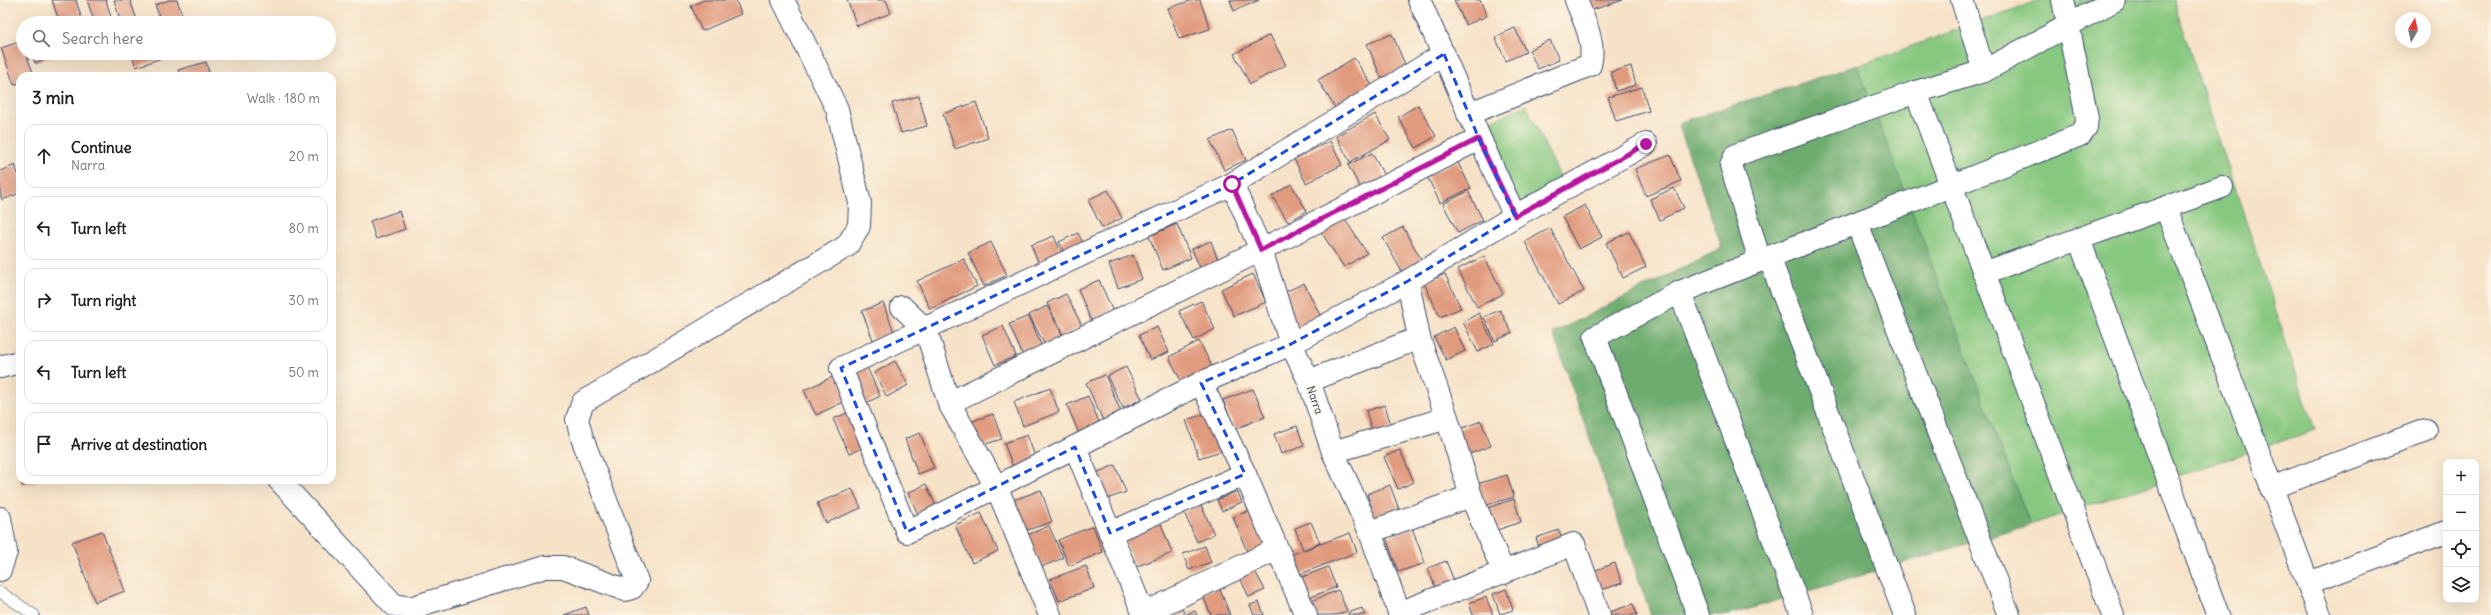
<!DOCTYPE html>
<html lang="en">
<head>
<meta charset="utf-8">
<style>
	:root { --surface:#fff; --page:#f6f6f6; --text:#222; --muted:#767676; --line:#e0e0e0 }
	body { margin:0; font-family:Delius,sans-serif; background:var(--page); color:var(--text) }
	.controls { position:absolute; right:12px; bottom:12px; display:grid; overflow:hidden; border-radius:8px; box-shadow:0 4px 16px #0002 }
	.controls button { width:36px; height:36px; display:grid; place-items:center; padding:0; border:0; border-bottom:1px solid var(--line); background:var(--surface); color:var(--text); font:20px sans-serif }
	.compass { position:absolute; left:2395px; top:12px; width:36px; height:36px; border-radius:50%; background:var(--surface); box-shadow:0 4px 16px #0002; rotate:9deg }
	.stop { position:absolute; width:12px; height:12px; margin:-9px; border:3px solid #b5179e; border-radius:50%; background:#fff }
	.stop.end { background:#b5179e; border-color:#fff; box-shadow:0 1px 4px #0008 }
	.list { margin:0; padding:0; list-style:none }
	h2 { display:flex; justify-content:space-between; align-items:center; height:52px; margin:0; padding:0 16px; font-size:17px }
	h2 small { font-size:13px; font-weight:400; color:var(--muted) }
	.list li { display:grid; grid-template-columns:26px 1fr auto; gap:12px; align-items:center; box-sizing:border-box; height:64px; margin:0 8px 8px; padding:0 8px; border:1px solid var(--line); border-radius:12px }
	.list b { display:block; font-size:15px; white-space:nowrap }
	.list p { margin:0; font-size:13px; white-space:nowrap; color:var(--muted) }
	.list em { font-size:13px; font-style:normal; color:var(--muted) }
	.icon { flex:none; width:22px; height:22px; fill:none; stroke:currentColor; stroke-width:2; stroke-linecap:round; stroke-linejoin:round }
	.map { position:relative; flex:none; width:2491px; height:615px; overflow:hidden }
	.search { position:absolute; background:var(--surface); box-shadow:0 4px 16px #0002; left:16px; top:16px; width:320px; height:44px; display:flex; align-items:center; gap:10px; box-sizing:border-box; padding:0 14px; border-radius:22px; color:var(--muted); font-size:15px }
	.panel { position:absolute; background:var(--surface); box-shadow:0 4px 16px #0002; left:16px; top:72px; width:320px; height:412px; border-radius:12px }
	.map>svg:first-child { display:block }
	.green { fill:#87c880; stroke:#517c6f }
	.forest { fill:#6dac6e; stroke:#446e66 }
	.building { fill:#e09a7e }
	.lines { fill:none; stroke-linecap:round; stroke-linejoin:round }
	.service-casing { stroke:#3c4a6e; stroke-width:12 }
	.minor-casing { stroke:#3c4a6e; stroke-width:24 }
	.tertiary-casing { stroke:#3c4a6e; stroke-width:24 }
	.service { stroke:#fff; stroke-width:11 }
	.minor { stroke:#fff; stroke-width:22 }
	.tertiary { stroke:#fff; stroke-width:22 }
	.route { stroke:#b5179e; stroke-width:5 }
	.marked { fill:none; stroke:#1d4ed8; stroke-width:3; stroke-dasharray:8 5; stroke-linejoin:round }
	.labels { text-anchor:middle; stroke-width:3; stroke-linejoin:round; paint-order:stroke }
	.street-label { font-size:11px; fill:#1b2f5e; stroke:#fcf5e5 }
</style>
</head>
<body>
<div class="map">
<svg width="2491" height="615" viewBox="0 0 2491 615">
	<rect width="100%" height="100%" fill="#fcf5e5"/>
	<filter id="ink" filterUnits="userSpaceOnUse"><feTurbulence type="fractalNoise" baseFrequency=".025" numOctaves="2"/><feDisplacementMap in="SourceGraphic" scale="8" xChannelSelector="R" yChannelSelector="G"/><feConvolveMatrix kernelMatrix="1 2 1 2 8 2 1 2 1" color-interpolation-filters="sRGB"/></filter>
	<filter id="wash" filterUnits="userSpaceOnUse"><feTurbulence type="fractalNoise" baseFrequency=".012" numOctaves="4" result="noise"/><feDisplacementMap in="SourceGraphic" scale="16" xChannelSelector="R" yChannelSelector="G"/><feGaussianBlur stdDeviation="0.9" result="paint"/><feColorMatrix in="noise" values="0 0 0 0 0 0 0 0 0 0 0 0 0 0 0 0 0 1.4 0 .05"/><feComposite in="paint" operator="in"/></filter>
	<g filter="url(#wash)">
		<rect width="100%" height="100%" fill="#f6e2c7"/>
		<g class="green">
			<path d="M2039,0H2173L2315,430L2030,525L1857,66Z"/>
			<path d="M1526,105L1563,183L1520,204L1483,125Z"/>
		</g>
		<path class="forest" d="M1857,65L2030,525L1729,615H1651L1553,333L1722,248L1678,123Z"/>
		<g id="blocks">
			<g class="building">
				<path d="M52,0H76L83,23H60Z"/>
				<path d="M87,0H106L112,21L95,23Z"/>
				<path d="M114,0H130L137,20L121,23Z"/>
				<path d="M169,0H177L184,20L176,23H162L155,5Z"/>
				<path d="M704,0H736L741,14L702,31L691,6Z"/>
				<path d="M847,0H886L891,13L857,26Z"/>
				<path d="M1193,0H1200L1210,29L1179,39L1168,8Z"/>
				<path d="M1230,0H1259L1234,11Z"/>
				<path d="M1454,0H1480L1487,16L1466,25Z"/>
				<path d="M1586,0H1623L1589,11Z"/>
				<path d="M1515,28L1526,52L1506,61L1495,37Z"/>
				<path d="M1392,34L1407,69L1382,80L1367,44Z"/>
				<path d="M1270,35L1286,65L1250,84L1234,54Z"/>
				<path d="M1550,40L1559,60L1538,69L1529,50Z"/>
				<path d="M22,41L23,53H26L34,76H20V83L14,85L1,48Z"/>
				<path d="M32,53H59L60,54L35,63Z"/>
				<path d="M131,53H160L162,58L136,67Z"/>
				<path d="M172,53H186L174,57Z"/>
				<path d="M1354,58L1374,88L1337,111L1318,80Z"/>
				<path d="M206,62L210,76H180L178,70Z"/>
				<path d="M1631,66L1636,85L1616,91L1611,72Z"/>
				<path d="M1642,87L1649,111L1616,121L1608,97Z"/>
				<path d="M919,96L927,126L901,133L892,103Z"/>
				<path d="M976,102L988,138L955,149L943,114Z"/>
				<path d="M1418,105L1436,136L1416,148L1398,117Z"/>
				<path d="M1375,114L1390,140L1350,162L1336,136Z"/>
				<path d="M1232,130L1246,160L1224,170L1210,140Z"/>
				<path d="M1330,141L1342,165L1306,183L1294,159Z"/>
				<path d="M1372,153L1386,179L1362,191L1348,165Z"/>
				<path d="M1670,155L1681,181L1646,196L1635,169Z"/>
				<path d="M1457,161L1471,188L1440,203L1427,176Z"/>
				<path d="M15,165L20,180V193L2,200L0,193V171Z"/>
				<path d="M1291,184L1307,211L1288,222L1272,196Z"/>
				<path d="M1674,188L1684,208L1660,220L1650,199Z"/>
				<path d="M1108,190L1122,218L1102,228L1088,200Z"/>
				<path d="M1468,191L1483,220L1458,233L1443,204Z"/>
				<path d="M1585,205L1602,237L1579,249L1562,217Z"/>
				<path d="M399,211L405,229L376,239L370,221Z"/>
				<path d="M1344,218L1367,253L1344,267L1321,232Z"/>
				<path d="M1177,224L1191,258L1163,270L1149,236Z"/>
				<path d="M1403,227L1422,261L1402,272L1383,238Z"/>
				<path d="M1550,228L1584,291L1558,304L1525,242Z"/>
				<path d="M1629,232L1646,267L1623,278L1606,243Z"/>
				<path d="M1078,233L1086,249L1067,259L1059,242Z"/>
				<path d="M1054,236L1062,255L1039,264L1031,245Z"/>
				<path d="M1211,241L1219,263L1201,270L1192,249Z"/>
				<path d="M991,242L1007,275L984,286L968,253Z"/>
				<path d="M1133,255L1142,279L1118,288L1109,264Z"/>
				<path d="M1484,256L1503,294L1477,307L1458,269Z"/>
				<path d="M964,259L977,286L930,309L917,281Z"/>
				<path d="M1253,274L1266,302L1234,316L1221,289Z"/>
				<path d="M1445,274L1461,308L1440,317L1424,283Z"/>
				<path d="M1099,280L1114,314L1092,323L1078,289Z"/>
				<path d="M1304,283L1321,317L1294,331L1277,296Z"/>
				<path d="M1066,294L1082,326L1063,335L1047,303Z"/>
				<path d="M1201,301L1215,329L1194,340L1179,311Z"/>
				<path d="M883,303L894,332L873,340L862,311Z"/>
				<path d="M1047,306L1064,338L1046,347L1029,315Z"/>
				<path d="M1500,310L1512,333L1495,341L1484,317Z"/>
				<path d="M1479,313L1494,344L1478,352L1463,322Z"/>
				<path d="M1029,316L1042,347L1023,356L1009,324Z"/>
				<path d="M1003,326L1016,356L995,365L982,335Z"/>
				<path d="M1157,327L1169,352L1150,360L1139,335Z"/>
				<path d="M1454,327L1465,351L1446,360L1434,337Z"/>
				<path d="M1199,341L1216,374L1185,389L1169,357Z"/>
				<path d="M895,361L908,385L887,397L874,373Z"/>
				<path d="M866,365L880,396L864,404L850,373Z"/>
				<path d="M1126,367L1142,399L1123,408L1107,376Z"/>
				<path d="M837,375L848,400L816,415L804,390Z"/>
				<path d="M1105,375L1123,417L1105,425L1086,383Z"/>
				<path d="M1050,388L1059,412L1023,426L1014,402Z"/>
				<path d="M1253,389L1265,417L1235,429L1223,400Z"/>
				<path d="M1088,396L1102,429L1081,438L1067,405Z"/>
				<path d="M1385,405L1392,428L1373,434L1366,411Z"/>
				<path d="M854,410L869,445L849,454L833,419Z"/>
				<path d="M1208,413L1221,451L1199,458L1186,420Z"/>
				<path d="M993,414L1002,439L979,446L970,422Z"/>
				<path d="M1481,421L1491,446L1461,457L1452,432Z"/>
				<path d="M1297,426L1304,446L1281,454L1274,434Z"/>
				<path d="M920,433L934,468L918,474L905,439Z"/>
				<path d="M1027,435L1038,464L1015,472L1004,443Z"/>
				<path d="M1400,450L1414,482L1398,489L1384,457Z"/>
				<path d="M20,465V477L16,466Z"/>
				<path d="M1115,465L1126,492L1107,499L1096,473Z"/>
				<path d="M1507,475L1514,497L1480,507L1473,485Z"/>
				<path d="M21,480H41L22,486Z"/>
				<path d="M926,484L936,506L918,514L908,493Z"/>
				<path d="M1390,485L1400,512L1376,520L1367,494Z"/>
				<path d="M852,489L861,508L826,523L817,503Z"/>
				<path d="M1041,490L1052,522L1018,533L1008,502Z"/>
				<path d="M1237,491L1242,502L1222,511L1217,500Z"/>
				<path d="M1514,499L1521,522L1491,532L1484,509Z"/>
				<path d="M1201,505L1214,534L1197,542L1184,512Z"/>
				<path d="M1251,510L1266,546L1248,554L1233,517Z"/>
				<path d="M981,513L998,551L972,563L955,525Z"/>
				<path d="M1160,521L1172,553L1135,567L1123,536Z"/>
				<path d="M1311,522L1320,543L1303,550L1295,528Z"/>
				<path d="M1049,526L1063,558L1041,567L1027,535Z"/>
				<path d="M1093,526L1103,552L1069,566L1058,540Z"/>
				<path d="M1412,528L1425,563L1398,572L1386,537Z"/>
				<path d="M1559,530L1563,542L1540,550L1536,538Z"/>
				<path d="M102,531L125,591L95,602L72,542Z"/>
				<path d="M1350,533L1357,552L1298,575L1290,555Z"/>
				<path d="M1205,546L1211,562L1189,570L1183,554Z"/>
				<path d="M1446,561L1457,588L1438,595L1428,568Z"/>
				<path d="M1615,563L1622,583L1595,592L1588,573Z"/>
				<path d="M1086,566L1094,588L1059,601L1050,579Z"/>
				<path d="M1328,567L1336,587L1306,599L1297,579Z"/>
				<path d="M1254,569L1265,590L1249,597L1239,576Z"/>
				<path d="M1219,587L1230,615H1211L1202,594Z"/>
				<path d="M1506,589L1513,610L1500,614L1493,594Z"/>
				<path d="M1338,590L1347,611L1337,615H1312L1307,603Z"/>
				<path d="M1486,597L1493,615H1473L1469,603Z"/>
				<path d="M1259,602L1264,615H1254L1250,605Z"/>
				<path d="M1633,604L1637,615H1601Z"/>
				<path d="M586,607L589,615H564Z"/>
				<path d="M1181,607L1185,615H1163Z"/>
				<path d="M1362,608L1365,615H1348V613Z"/>
				<path d="M1195,611L1197,615H1185Z"/>
			</g>
		</g>
	</g>
	<g filter="url(#ink)">
		<use href="#blocks" fill-opacity="0" stroke="#3c4a6e" stroke-width="1"/>
		<g class="lines">
			<defs>
				<path id="service" d="M0,592L34,615"/>
				<g id="minor">
					<path d="M1419,0C1452,72 1481,145 1515,216"/>
					<path d="M1962,0L1984,71"/>
					<path d="M1444,54L1232,184L841,368L907,532L1201,383L1291,344L1408,281L1515,216L1646,144"/>
					<path d="M1916,92L2113,615"/>
					<path d="M1468,114L1590,65C1596,42 1584,21 1576,0"/>
					<path d="M1232,184L1261,250L1291,344L1309,381L1333,452L1370,532L1400,615"/>
					<path d="M2166,208L2320,615"/>
					<path d="M1857,223L2009,615"/>
					<path d="M2079,239L2218,615"/>
					<path d="M1769,257L1905,615"/>
					<path d="M1760,261L1731,165L1736,155L1916,92L1984,71L2115,0"/>
					<path d="M1984,273L2222,187"/>
					<path d="M1408,281L1419,338L1447,418L1471,496L1504,573"/>
					<path d="M1680,292L1802,615"/>
					<path d="M902,307L926,330L949,403L997,488L1050,615"/>
					<path d="M0,367L20,362"/>
					<path d="M1309,381L1419,338"/>
					<path d="M1201,383L1245,474L1306,615"/>
					<path d="M949,403L1261,250L1479,139"/>
					<path d="M1075,447L1144,615"/>
					<path d="M1333,452L1447,418"/>
					<path d="M279,480L394,605L410,608L545,567H563L625,590L632,588L637,581L582,438L577,419L583,402L847,246L859,226L860,203L837,109L783,0"/>
					<path d="M2271,488L2426,430"/>
					<path d="M1370,532L1471,496"/>
					<path d="M1110,533L1245,474"/>
					<path d="M2308,583L2446,532"/>
					<path d="M1399,613L1574,544L1599,615"/>
					<path d="M1143,614L1277,549"/>
					<path d="M1698,615L1595,337L1680,292L2080,135L2086,127L2087,118L2063,0"/>
				</g>
				<path id="tertiary" d="M0,518L6,552L0,570"/>
			</defs>
			<use href="#service" class="service-casing"/>
			<use href="#minor" class="minor-casing"/>
			<use href="#tertiary" class="tertiary-casing"/>
			<use href="#service" class="service"/>
			<use href="#minor" class="minor"/>
			<use href="#tertiary" class="tertiary"/>
		</g>
	</g>
	<g class="lines" filter="url(#ink)">
		<path class="route" d="M1232,184L1261,250L1478,139L1515,216L1646,144"/>
	</g>
	<path class="marked" d="M1444,54L1479,139L1515,216L1408,281L1291,344L1201,383L1245,474L1110,533L1075,447L907,532L841,368L1232,184Z"/>
	<g class="labels">
		<g class="street-label">
			<text transform="translate(1315 400) rotate(71)" y="4">Narra</text>
		</g>
	</g>
</svg>
<div class="controls">
<button>+</button>
<button>−</button>
<button><svg class="icon" aria-label="locate" viewBox="0 0 24 24"><circle cx="12" cy="12" r="6"/><path d="M12 2v4M12 18v4M2 12h4M18 12h4"/></svg></button>
<button><svg class="icon" aria-label="layers" viewBox="0 0 24 24"><path d="M12 4l9 5-9 5-9-5zM3 14l9 5 9-5"/></svg></button>
</div>
<svg class="compass" viewBox="-18 -18 36 36"><path d="M0-13l5 13h-10z" fill="#e53935"/><path d="M0 13l5-13h-10z" fill="#767676"/></svg>
<div class="stop" style="left:1232px;top:184px"></div>
<div class="stop end" style="left:1646px;top:144px"></div>
<div class="search"><svg class="icon" aria-label="search" viewBox="0 0 24 24"><circle cx="10" cy="10" r="6"/><path d="M15 15l6 6"/></svg>Search here</div>
<section class="panel">
<h2>3 min<small>Walk · 180 m</small></h2>
<ul class="list">
<li><svg class="icon" aria-label="ahead" viewBox="0 0 24 24"><path d="M12 20V5M6 11l6-6 6 6"/></svg><div><b>Continue</b><p>Narra</p></div><em>20 m</em></li>
<li><svg class="icon" aria-label="left" viewBox="0 0 24 24"><path d="M17 20v-9H6M10 6l-5 5 5 5"/></svg><div><b>Turn left</b></div><em>80 m</em></li>
<li><svg class="icon" aria-label="right" viewBox="0 0 24 24"><path d="M7 20v-9h11M14 6l5 5-5 5"/></svg><div><b>Turn right</b></div><em>30 m</em></li>
<li><svg class="icon" aria-label="left" viewBox="0 0 24 24"><path d="M17 20v-9H6M10 6l-5 5 5 5"/></svg><div><b>Turn left</b></div><em>50 m</em></li>
<li><svg class="icon" aria-label="arrive" viewBox="0 0 24 24"><path d="M6 21V4h12l-3 4 3 4H6"/></svg><div><b>Arrive at destination</b></div></li>
</ul>
</section>
</div>
</body>
</html>
